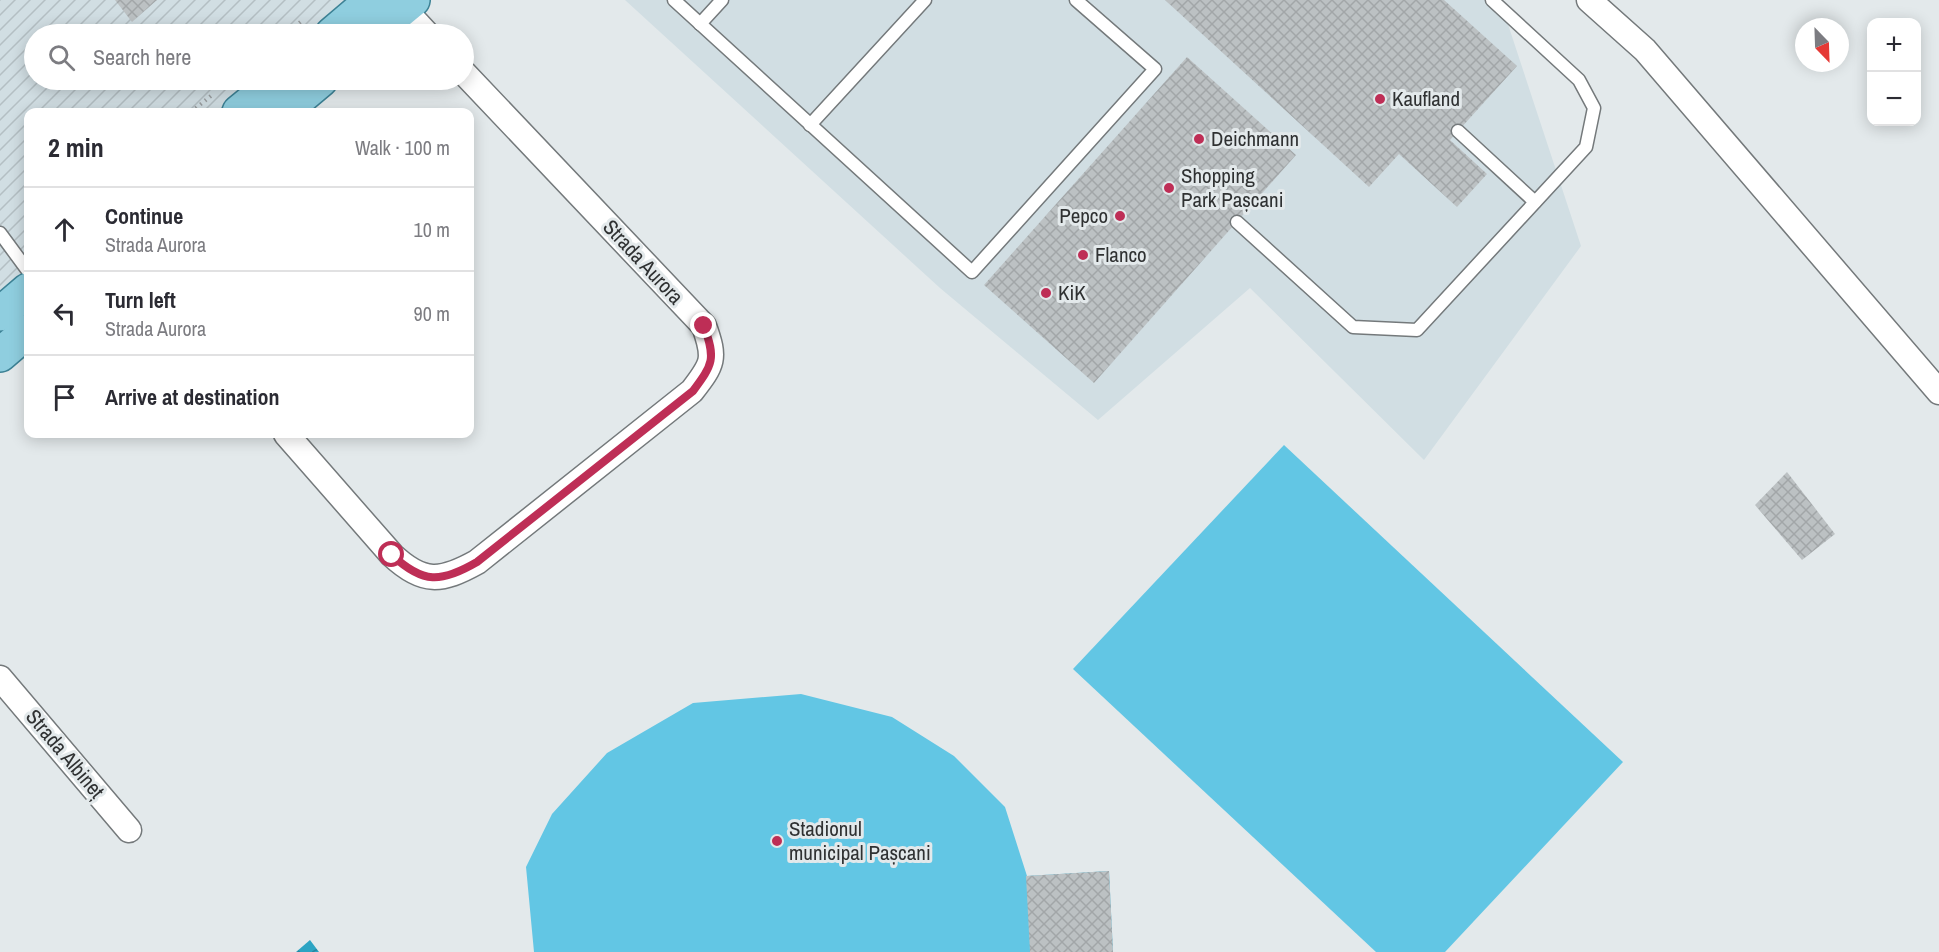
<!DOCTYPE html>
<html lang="en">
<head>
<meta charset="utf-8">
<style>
	:root { --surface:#fff; --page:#f2f2f3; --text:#2b2b33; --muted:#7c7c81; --line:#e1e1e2 }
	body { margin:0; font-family:"Archivo Narrow",sans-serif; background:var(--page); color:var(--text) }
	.controls { position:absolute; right:18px; top:18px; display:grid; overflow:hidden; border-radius:12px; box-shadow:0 3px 15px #0003 }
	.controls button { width:54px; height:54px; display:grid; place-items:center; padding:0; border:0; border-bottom:2px solid var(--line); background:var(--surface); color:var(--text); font:30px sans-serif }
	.compass { position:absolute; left:1795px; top:18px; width:54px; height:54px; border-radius:50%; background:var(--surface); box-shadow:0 3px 15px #0003; rotate:157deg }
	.stop { position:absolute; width:18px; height:18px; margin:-14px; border:4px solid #be2e56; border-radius:50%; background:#fff }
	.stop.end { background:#be2e56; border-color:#fff; box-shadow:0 2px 6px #0008 }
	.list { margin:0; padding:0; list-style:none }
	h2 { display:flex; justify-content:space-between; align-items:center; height:78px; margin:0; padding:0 24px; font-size:26px }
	h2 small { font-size:20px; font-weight:400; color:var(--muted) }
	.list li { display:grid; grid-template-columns:39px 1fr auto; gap:18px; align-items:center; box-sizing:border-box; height:84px; padding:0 24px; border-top:2px solid var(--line) }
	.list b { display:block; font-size:22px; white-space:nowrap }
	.list p { margin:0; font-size:20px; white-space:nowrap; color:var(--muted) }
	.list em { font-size:20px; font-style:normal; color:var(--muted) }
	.icon { flex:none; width:33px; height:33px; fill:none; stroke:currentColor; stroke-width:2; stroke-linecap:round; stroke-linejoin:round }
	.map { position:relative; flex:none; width:1939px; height:952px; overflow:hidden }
	.search { position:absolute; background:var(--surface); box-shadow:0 3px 15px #0003; left:24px; top:24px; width:450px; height:66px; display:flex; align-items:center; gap:15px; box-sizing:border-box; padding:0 21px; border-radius:33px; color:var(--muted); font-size:22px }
	.panel { position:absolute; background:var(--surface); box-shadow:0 3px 15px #0003; left:24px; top:108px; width:450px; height:330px; border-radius:12px }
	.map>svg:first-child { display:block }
	.built { fill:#d1dee3 }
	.industrial { fill:url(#industrial-furrows) }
	.pitch { fill:#62c6e4 }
	.water { fill:url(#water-waves) }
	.building { fill:url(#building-cross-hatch) }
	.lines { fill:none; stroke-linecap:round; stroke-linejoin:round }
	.lane-casing { stroke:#74797b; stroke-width:15 }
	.street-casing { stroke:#74797b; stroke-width:27 }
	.primary-casing { stroke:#3d8295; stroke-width:36 }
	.path { stroke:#999d9f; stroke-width:4; stroke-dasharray:1.5 4.5; stroke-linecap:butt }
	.lane { stroke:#fff; stroke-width:12 }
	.street { stroke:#fff; stroke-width:24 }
	.primary { stroke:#8fcedf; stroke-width:33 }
	.route { stroke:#be2e56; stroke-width:8 }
	.poi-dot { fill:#be2e56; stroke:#e3e9eb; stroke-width:2 }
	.labels { text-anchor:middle; stroke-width:6; stroke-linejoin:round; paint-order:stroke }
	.poi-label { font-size:21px; fill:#2f3132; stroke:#e3e9eb; text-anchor:start }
	.street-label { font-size:21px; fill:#2f3132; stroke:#e3e9eb }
</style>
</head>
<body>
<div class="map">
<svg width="1939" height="952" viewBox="0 0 1939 952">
	<defs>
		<pattern id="industrial-furrows" width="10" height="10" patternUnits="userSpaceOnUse" patternTransform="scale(1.5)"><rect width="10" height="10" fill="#d1dee3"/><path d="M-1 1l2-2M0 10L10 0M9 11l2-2" fill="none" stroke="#b4bfc3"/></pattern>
		<pattern id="water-waves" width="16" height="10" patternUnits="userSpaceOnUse" patternTransform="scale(1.5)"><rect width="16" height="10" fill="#2ca4c3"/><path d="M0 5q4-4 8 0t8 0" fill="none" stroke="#26869f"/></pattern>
		<pattern id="building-cross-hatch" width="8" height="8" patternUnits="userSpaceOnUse" patternTransform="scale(1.5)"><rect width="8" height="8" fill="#bcc1c3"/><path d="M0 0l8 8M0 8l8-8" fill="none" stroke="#a2a6a8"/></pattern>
	</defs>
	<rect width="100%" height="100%" fill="#e3e9eb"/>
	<path class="built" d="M625,0H1500L1581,246L1424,460L1250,288L1098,420L940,288Z"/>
	<path class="industrial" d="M0,0H429L383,34H34V80H322L278,112H28V308L0,333Z"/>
	<g class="pitch">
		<path d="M1284,445L1623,762L1445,952H1376L1073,669Z"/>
		<path d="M801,694L892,717L954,756L1005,807L1027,876L1109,871L1113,952H534L526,867L552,814L607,753L693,703Z"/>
	</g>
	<path class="water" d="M310,940L319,952H296Z"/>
	<g class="building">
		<path d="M115,0H157L132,22Z"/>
		<path d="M1165,0H1444L1517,66L1450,140L1487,174L1457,207L1399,154L1369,187Z"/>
		<path d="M1187,57L1296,155L1094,383L984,285Z"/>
		<path d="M1787,472L1835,534L1802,560L1755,505Z"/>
		<path d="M1109,871L1113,952H1030L1026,876Z"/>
	</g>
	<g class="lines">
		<defs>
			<g id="lane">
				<path d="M674,0L972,272L1155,69L1076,0"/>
				<path d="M700,24L722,0"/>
				<path d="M810,125L925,0"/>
				<path d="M1458,131L1535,202"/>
				<path d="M1237,222L1353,327L1417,330L1586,147L1594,108L1579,80L1492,0"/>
				<path d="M0,233L28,271"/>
			</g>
			<g id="street">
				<path d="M1589,0L1645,50L1939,392"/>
				<path d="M403,8L427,34"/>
				<path d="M286,434L392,555C423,584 441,582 477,562L692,391C713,364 716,359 704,326L464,73"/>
				<path d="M0,678L129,830"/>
			</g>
			<g id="primary">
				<path d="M332,34L372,0"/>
				<path d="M372,34L413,0"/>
				<path d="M239,112L278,80"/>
				<path d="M283,112L321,80"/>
				<path d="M0,314L28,290"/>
				<path d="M0,355L28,331"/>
			</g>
		</defs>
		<use href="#lane" class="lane-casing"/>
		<use href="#street" class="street-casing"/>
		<use href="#primary" class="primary-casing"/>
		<g class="path">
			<path d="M285,34L303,20"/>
			<path d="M191,112L212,95"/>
		</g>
		<use href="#lane" class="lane"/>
		<use href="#street" class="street"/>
		<use href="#primary" class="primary"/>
	</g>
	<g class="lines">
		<path class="route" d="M392,555C423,584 441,583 477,562L693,391C713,364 716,359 704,326"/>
	</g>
	<g class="poi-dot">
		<circle cx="1380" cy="99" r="6"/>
		<circle cx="1199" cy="139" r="6"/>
		<circle cx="1169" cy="188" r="6"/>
		<circle cx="1120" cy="216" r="6"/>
		<circle cx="1083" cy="255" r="6"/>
		<circle cx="1046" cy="293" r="6"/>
		<circle cx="777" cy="841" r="6"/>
	</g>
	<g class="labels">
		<g class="poi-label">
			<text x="1392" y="106">Kaufland</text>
			<text x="1211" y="146">Deichmann</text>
			<text x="1181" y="183">Shopping<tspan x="1181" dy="24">Park Pașcani</tspan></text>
			<text x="1108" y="223" text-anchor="end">Pepco</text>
			<text x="1095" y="262">Flanco</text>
			<text x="1058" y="300">KiK</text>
			<text x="789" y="836">Stadionul<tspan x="789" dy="24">municipal Pașcani</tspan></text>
		</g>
		<g class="street-label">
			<text transform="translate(643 262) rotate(47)" y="7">Strada Aurora</text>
			<text transform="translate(65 754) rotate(50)" y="7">Strada Albineț</text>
		</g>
	</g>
</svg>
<div class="controls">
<button>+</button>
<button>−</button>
</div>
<svg class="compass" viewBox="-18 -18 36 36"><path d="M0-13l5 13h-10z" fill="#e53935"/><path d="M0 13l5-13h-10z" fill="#7c7c81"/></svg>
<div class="stop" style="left:392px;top:555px"></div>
<div class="stop end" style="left:704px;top:326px"></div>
<div class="search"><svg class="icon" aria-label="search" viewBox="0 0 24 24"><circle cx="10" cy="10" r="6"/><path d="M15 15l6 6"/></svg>Search here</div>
<section class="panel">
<h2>2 min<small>Walk · 100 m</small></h2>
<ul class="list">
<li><svg class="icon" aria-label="ahead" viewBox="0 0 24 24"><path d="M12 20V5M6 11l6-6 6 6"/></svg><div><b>Continue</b><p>Strada Aurora</p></div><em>10 m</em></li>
<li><svg class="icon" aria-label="left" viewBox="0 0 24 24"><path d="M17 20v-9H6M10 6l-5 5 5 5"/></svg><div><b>Turn left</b><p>Strada Aurora</p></div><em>90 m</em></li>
<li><svg class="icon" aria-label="arrive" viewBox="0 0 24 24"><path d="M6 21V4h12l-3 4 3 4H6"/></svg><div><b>Arrive at destination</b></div></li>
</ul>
</section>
</div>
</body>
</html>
